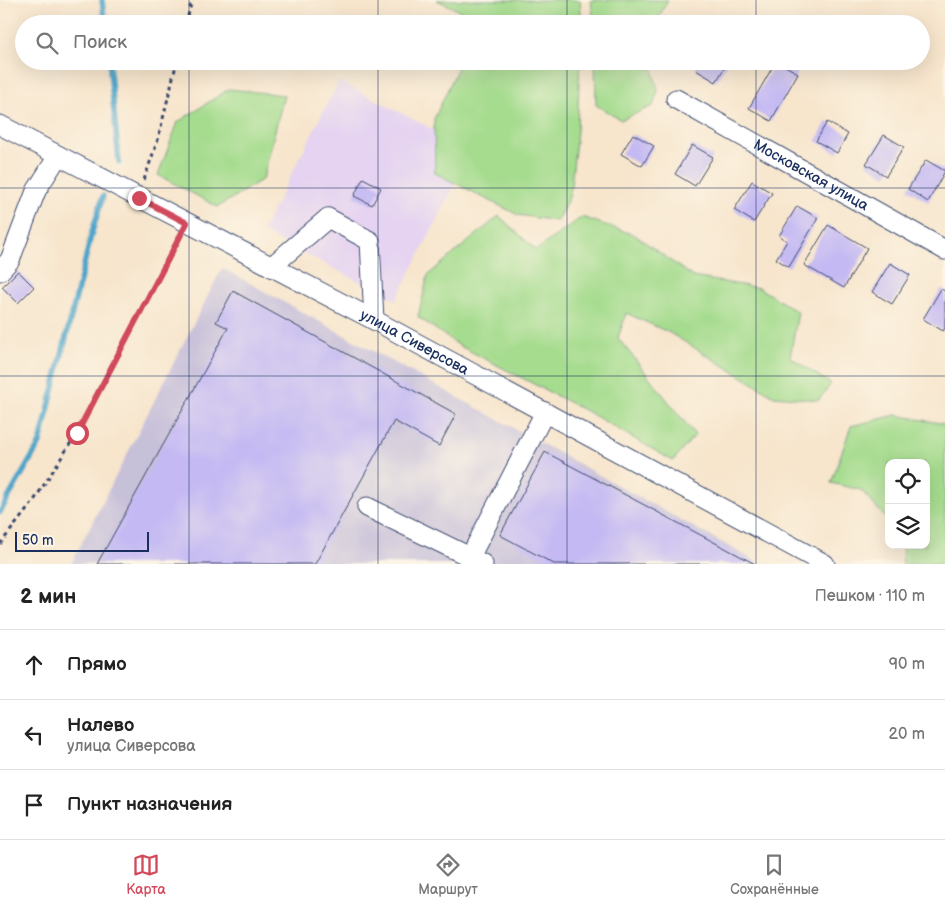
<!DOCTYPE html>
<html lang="ru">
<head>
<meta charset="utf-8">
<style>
	:root { --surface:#fff; --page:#f6f6f6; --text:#222; --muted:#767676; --line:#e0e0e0; --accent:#d1495b }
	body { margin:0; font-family:"Balsamiq Sans",sans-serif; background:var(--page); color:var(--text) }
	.controls { position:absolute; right:15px; bottom:15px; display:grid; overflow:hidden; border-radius:10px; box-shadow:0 5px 20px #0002 }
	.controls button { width:45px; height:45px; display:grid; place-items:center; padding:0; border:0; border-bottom:1px solid var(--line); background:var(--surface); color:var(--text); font:25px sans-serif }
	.scale { position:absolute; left:15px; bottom:12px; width:134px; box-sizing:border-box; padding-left:5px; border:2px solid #1b2f5e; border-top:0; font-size:14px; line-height:18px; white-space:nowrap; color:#1b2f5e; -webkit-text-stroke:4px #fcf5e5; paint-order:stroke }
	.stop { position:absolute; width:15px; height:15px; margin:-11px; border:4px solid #d1495b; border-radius:50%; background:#fff }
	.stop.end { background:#d1495b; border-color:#fff; box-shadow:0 1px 5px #0008 }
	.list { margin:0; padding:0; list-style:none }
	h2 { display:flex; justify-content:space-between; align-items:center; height:65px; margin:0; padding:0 20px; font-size:21px }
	h2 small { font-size:16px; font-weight:400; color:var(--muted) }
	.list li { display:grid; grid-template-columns:32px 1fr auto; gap:15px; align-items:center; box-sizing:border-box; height:70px; padding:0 20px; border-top:1px solid var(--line) }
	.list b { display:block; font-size:19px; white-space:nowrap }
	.list p { margin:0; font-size:16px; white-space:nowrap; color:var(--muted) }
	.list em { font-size:16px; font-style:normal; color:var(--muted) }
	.icon { flex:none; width:28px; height:28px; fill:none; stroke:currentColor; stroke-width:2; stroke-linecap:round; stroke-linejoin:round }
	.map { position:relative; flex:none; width:945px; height:564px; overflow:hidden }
	.search { position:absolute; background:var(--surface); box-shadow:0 5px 20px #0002; left:15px; right:15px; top:15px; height:55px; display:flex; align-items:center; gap:12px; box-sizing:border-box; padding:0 18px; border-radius:28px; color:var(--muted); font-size:19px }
	.sheet { height:275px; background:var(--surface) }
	nav { display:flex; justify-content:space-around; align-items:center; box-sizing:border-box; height:70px; border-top:1px solid var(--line); background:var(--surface); font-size:14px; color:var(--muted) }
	nav a { display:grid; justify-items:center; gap:2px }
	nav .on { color:var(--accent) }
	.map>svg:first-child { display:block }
	.built { fill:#e5d3f1 }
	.industrial { fill:#c7c0d9 }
	.green { fill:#a5dc8e; stroke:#608676 }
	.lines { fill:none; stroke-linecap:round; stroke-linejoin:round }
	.stream { stroke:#4da5ca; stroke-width:5.5 }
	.building { fill:#c4b9f3 }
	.minor-casing { stroke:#3c4a6e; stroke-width:21 }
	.path { stroke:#3c4a6e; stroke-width:3; stroke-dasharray:4 4; stroke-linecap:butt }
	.minor { stroke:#fff; stroke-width:19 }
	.route { stroke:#d1495b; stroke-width:6 }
	.grid { fill:none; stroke:#1b2f5e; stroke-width:1; stroke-opacity:0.55 }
	.labels { text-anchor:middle; stroke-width:4.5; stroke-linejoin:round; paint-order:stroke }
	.street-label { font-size:15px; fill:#1b2f5e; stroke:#fcf5e5 }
</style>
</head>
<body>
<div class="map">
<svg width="945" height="564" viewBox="0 0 945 564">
	<rect width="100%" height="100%" fill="#fcf5e5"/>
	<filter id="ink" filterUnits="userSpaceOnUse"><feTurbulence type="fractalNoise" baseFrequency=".02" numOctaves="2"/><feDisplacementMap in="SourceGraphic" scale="10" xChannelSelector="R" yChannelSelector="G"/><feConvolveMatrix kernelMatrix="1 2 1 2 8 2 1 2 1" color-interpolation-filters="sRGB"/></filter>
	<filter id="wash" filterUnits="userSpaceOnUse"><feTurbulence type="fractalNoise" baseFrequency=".0096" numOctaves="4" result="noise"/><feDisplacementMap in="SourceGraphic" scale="20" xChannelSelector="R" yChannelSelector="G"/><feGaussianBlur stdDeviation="1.12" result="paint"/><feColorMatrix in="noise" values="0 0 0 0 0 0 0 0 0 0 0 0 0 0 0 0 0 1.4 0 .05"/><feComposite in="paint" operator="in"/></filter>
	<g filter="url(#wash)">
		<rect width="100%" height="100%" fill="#f7e5cc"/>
		<path class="built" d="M339,81L473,150L396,300L262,232Z"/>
		<path class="industrial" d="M222,268L761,564H71Z"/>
		<g class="green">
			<path d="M437,0H580L582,24H461L460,11Z"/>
			<path d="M591,0H668L655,24H594Z"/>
			<path d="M461,61H580L577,131L570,195L557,221L518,215L435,173L434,119Z"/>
			<path d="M595,61H651L658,91L653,106L621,120L596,105Z"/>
			<path d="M229,89L284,95L263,179L218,207L158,175L178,122Z"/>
			<path d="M499,216L536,250L582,217L635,235L693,277L759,288L798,312L790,357L831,384L819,400L774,396L670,333L626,313L618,338L695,435L673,461L590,413L460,346L418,317L428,275Z"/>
			<path d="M896,415L945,424V564H902L903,545H926V463H889V522L861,490L831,483L851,426Z"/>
		</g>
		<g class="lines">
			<g class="stream">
				<path d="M102,0L105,24"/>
				<path d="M109,61L119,162"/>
				<path d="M0,512L40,443L92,232L103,196"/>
			</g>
		</g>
		<g id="blocks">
			<g class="building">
				<path d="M701,61H727L728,62L716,82L696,70Z"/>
				<path d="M776,61L798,73L771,121L749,108Z"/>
				<path d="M827,122L848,134L837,153L816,141Z"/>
				<path d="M633,134L654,146L642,166L621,154Z"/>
				<path d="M884,135L904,147L886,176L866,164Z"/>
				<path d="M692,145L713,157L695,186L675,174Z"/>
				<path d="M926,160L945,171L928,202L908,189Z"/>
				<path d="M363,178L381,188L372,205L354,196Z"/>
				<path d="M752,181L772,193L754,222L734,210Z"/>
				<path d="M797,206L818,218L789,267L776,259L787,241L779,236Z"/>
				<path d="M828,225L867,248L844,288L804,265Z"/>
				<path d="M890,263L910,275L892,304L872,292Z"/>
				<path d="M18,271L34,287L18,303L2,287Z"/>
				<path d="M941,289L945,291V328L943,331L923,319Z"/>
				<path d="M233,291L456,414L439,446L394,421L315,564H97L228,328L216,322Z"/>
				<path d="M545,452L755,564H554L500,535Z"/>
			</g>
		</g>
	</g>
	<g filter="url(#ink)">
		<use href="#blocks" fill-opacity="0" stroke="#3c4a6e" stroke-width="1"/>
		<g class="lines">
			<defs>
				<g id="minor">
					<path id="s1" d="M676,99L945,250"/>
					<path id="s2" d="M0,125L374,320L825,564"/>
					<path d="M271,267L328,218L370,241L374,320"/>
					<path d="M0,271L10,260L36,191L58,156"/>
					<path d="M367,507L470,557"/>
					<path d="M483,564L470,557L545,412"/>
				</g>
			</defs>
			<use href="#minor" class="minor-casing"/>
			<g class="path">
				<path d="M186,24L192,0"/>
				<path d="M144,180L158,139L177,61"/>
				<path d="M0,544L33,502L77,433L180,237"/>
			</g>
			<use href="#minor" class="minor"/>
		</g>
	</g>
	<g class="lines" filter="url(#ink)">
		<path class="route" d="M77,433L187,223L139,198"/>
	</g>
	<path class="grid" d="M189,0V24M378,0V24M567,0V24M756,0V24M189,61V564M378,61V564M567,61V564M756,61V564M0,188H945M0,376H945"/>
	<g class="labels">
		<g class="street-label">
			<text dy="5" stroke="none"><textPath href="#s1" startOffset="155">Московская улица</textPath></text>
			<text dy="5" stroke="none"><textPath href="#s2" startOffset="468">улица Сиверсова</textPath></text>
		</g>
	</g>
</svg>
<div class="controls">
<button><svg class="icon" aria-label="locate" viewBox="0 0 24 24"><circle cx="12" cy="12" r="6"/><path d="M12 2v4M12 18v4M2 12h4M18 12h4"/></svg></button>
<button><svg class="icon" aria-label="layers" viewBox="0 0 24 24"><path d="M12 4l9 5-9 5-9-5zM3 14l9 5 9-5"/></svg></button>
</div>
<div class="scale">50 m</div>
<div class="stop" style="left:77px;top:433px"></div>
<div class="stop end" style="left:139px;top:198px"></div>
<div class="search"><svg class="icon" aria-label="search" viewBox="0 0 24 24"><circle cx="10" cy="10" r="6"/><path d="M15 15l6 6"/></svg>Поиск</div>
</div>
<section class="sheet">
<h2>2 мин<small>Пешком · 110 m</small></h2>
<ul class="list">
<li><svg class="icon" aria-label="ahead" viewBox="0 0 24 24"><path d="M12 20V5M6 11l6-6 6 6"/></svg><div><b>Прямо</b></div><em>90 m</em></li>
<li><svg class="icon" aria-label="left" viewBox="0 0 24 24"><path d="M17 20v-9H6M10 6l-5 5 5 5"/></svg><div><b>Налево</b><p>улица Сиверсова</p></div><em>20 m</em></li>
<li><svg class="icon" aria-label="arrive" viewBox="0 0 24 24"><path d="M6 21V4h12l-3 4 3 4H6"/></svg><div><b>Пункт назначения</b></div></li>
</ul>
</section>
<nav>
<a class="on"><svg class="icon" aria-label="map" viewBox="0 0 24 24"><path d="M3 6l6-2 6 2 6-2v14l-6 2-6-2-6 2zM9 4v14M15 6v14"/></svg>Карта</a>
<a><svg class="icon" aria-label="directions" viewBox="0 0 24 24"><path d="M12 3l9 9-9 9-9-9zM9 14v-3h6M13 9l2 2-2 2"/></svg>Маршрут</a>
<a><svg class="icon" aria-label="saved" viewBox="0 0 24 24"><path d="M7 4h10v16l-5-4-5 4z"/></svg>Сохранённые</a>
</nav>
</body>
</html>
